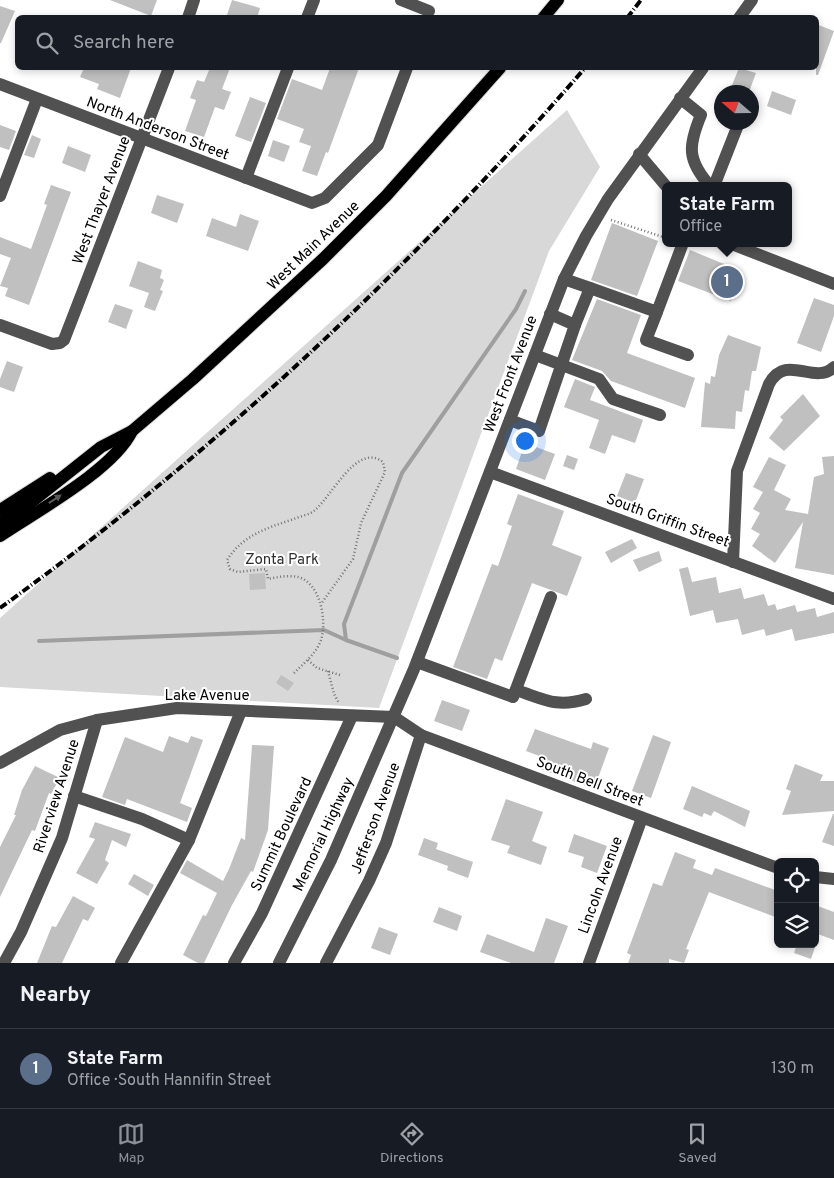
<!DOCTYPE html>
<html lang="en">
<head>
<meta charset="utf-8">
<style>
	:root { --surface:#171b24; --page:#242831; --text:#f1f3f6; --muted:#9ea1a6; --line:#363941; --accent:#8c9099 }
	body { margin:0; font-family:Overpass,sans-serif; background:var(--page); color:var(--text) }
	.controls { position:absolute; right:15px; bottom:15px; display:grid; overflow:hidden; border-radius:8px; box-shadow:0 2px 8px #0003 }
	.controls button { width:45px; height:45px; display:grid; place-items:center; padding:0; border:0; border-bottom:1px solid var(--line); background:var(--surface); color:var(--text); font:25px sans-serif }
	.compass { position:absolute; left:714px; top:85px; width:45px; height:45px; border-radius:50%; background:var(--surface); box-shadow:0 2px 8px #0003; rotate:290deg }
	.you { position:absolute; left:524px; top:440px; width:18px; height:18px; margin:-12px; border:4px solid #fff; border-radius:50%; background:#1a73e8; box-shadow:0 0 0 8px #1a73e833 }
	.badge { display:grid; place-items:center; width:32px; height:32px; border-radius:50%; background:var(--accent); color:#fff; font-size:16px; font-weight:700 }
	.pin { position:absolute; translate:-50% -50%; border:2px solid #fff; box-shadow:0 1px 5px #0006 }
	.popup { position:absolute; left:662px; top:182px; width:130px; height:65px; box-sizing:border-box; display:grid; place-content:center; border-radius:8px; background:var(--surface); filter:drop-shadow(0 1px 4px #0005); font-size:16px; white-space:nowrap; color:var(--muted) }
	.popup b { font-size:19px; color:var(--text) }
	.popup::after { content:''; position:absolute; left:50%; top:100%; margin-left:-10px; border:10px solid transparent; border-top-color:var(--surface) }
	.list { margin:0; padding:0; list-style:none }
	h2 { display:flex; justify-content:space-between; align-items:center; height:65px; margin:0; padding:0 20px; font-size:21px }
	h2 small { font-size:16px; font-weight:400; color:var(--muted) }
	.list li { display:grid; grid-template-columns:32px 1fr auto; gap:15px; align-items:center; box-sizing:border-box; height:80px; padding:0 20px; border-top:1px solid var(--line) }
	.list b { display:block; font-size:19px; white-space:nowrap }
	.list p { margin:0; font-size:16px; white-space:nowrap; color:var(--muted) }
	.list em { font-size:16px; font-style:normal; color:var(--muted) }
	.icon { flex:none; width:28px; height:28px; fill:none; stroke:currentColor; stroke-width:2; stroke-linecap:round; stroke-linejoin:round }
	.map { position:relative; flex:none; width:834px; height:963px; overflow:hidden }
	.search { position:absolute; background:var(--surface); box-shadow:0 2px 8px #0003; left:15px; right:15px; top:15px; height:55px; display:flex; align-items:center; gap:12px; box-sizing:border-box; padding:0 18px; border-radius:8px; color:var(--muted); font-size:19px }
	.sheet { height:145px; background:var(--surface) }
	nav { display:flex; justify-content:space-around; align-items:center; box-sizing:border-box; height:70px; border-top:1px solid var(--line); background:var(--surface); font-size:14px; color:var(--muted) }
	nav a { display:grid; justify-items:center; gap:2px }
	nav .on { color:var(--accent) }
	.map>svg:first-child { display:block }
	.green { fill:#d8d8d8 }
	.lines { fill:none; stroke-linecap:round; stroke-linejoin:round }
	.stream { stroke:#9f9f9f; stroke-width:4 }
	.building { fill:#c0c0c0 }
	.major-casing { stroke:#dbdbdb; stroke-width:14 }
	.path { stroke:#737373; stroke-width:2.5; stroke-dasharray:1 2.5; stroke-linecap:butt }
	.minor { stroke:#515151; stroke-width:12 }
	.major { stroke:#000; stroke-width:12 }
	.rail { stroke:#000; stroke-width:4; stroke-dasharray:8 2.5 1 2.5; stroke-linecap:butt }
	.oneway { fill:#595959 }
	.labels { text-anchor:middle; stroke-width:4; stroke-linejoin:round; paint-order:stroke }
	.street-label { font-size:15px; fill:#000; stroke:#fff }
	.park-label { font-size:15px; fill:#2f2f2f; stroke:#fff }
</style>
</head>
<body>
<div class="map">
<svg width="834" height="963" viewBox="0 0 834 963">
	<rect width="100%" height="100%" fill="#fff"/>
	<path class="green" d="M567,110L600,167L549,251L379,708L0,687V618Z"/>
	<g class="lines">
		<g class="stream">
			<path d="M39,641L324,630L346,640"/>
			<path d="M397,658L346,640L344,624L402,473L516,309L525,291"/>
		</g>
	</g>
	<g class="building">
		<path d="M110,0H157L151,16Z"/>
		<path d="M232,0L260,8L257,18H226Z"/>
		<path d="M0,6L15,11L1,43H0Z"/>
		<path d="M816,24L834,31L818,75H816Z"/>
		<path d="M84,68H131L120,98L97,89L99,84L80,77Z"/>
		<path d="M210,68H230L222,89L231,92L224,110L215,107L204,137L185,131L196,100L190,98L197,80L204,82Z"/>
		<path d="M330,68H359L328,153L326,152L317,176L302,171L311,146L299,142L304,129L277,119L292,79L322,90Z"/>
		<path d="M739,68L756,73L749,92L730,90Z"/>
		<path d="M772,91L796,100L791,115L767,106Z"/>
		<path d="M250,97L266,103L251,142L235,136Z"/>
		<path d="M0,125L16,131L9,150L0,147Z"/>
		<path d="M32,135L41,139L34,158L24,155Z"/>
		<path d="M273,140L290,146L284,162L268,156Z"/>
		<path d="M68,146L91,155L85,172L62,163Z"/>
		<path d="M51,185L71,192L29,305L5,296L8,288L0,286L11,258L0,254V237L31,249L47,205L44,204Z"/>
		<path d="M157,195L184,204L177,223L151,213Z"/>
		<path d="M240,214L259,221L248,251L206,236L212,218L236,227Z"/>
		<path d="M612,223L658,241L637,296L591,280Z"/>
		<path d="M690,250L741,271L731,301L678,281Z"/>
		<path d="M138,261L162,270L160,278L164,280L160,290L163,291L155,311L144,307L149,293L129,286Z"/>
		<path d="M814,298L834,305V316L821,352L797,343Z"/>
		<path d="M597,299L641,315L627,353L695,378L685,408L611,381L602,371L572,360Z"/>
		<path d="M115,304L133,310L126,329L108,322Z"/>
		<path d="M728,335L761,347L756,371H752L749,391L745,390L742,412L736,411L735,429L701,427L705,382L710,384L711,376L715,377L719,355Z"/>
		<path d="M7,361L23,367L14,392L0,387V379Z"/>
		<path d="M575,379L595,387L590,400L643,420L635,443L612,435L605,454L589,448L599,420L564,407Z"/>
		<path d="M803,394L820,416L784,451L769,438L783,420L780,417Z"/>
		<path d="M525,443L555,454L545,480L516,469Z"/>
		<path d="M567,455L578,459L574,470L563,466Z"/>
		<path d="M834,456V575L795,568L803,522L775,563L752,546L760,534L751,529L760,513L753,509L763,492L753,487L769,457L786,465L774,490L791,499L785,510L808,514L814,477L824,474L822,457Z"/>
		<path d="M626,473L644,479L635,503L617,496Z"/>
		<path d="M518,494L564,511L552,545L582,557L567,596L532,583L502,661L495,658L487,679L453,667L492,564L498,566L512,526L507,524Z"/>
		<path d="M632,539L637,548L611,563L605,552Z"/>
		<path d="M659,551L662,561L639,572L633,560Z"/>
		<path d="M688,567L692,582L716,577L719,593L741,588L744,599L764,594L768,606L775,604L777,610L795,605L797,612L815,608L817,617L834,612V633L795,641L792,629L766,636L764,629L742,635L738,619L716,623L713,610L690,616L679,569Z"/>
		<path d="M265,573L266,589L250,590L249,574Z"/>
		<path d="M281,675L294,683L288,691L276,683Z"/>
		<path d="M442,700L470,710L462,731L434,721Z"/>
		<path d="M535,729L591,749L593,742L609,748L594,789L538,768L542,757L526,751Z"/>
		<path d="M653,735L671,742L651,798L632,791Z"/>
		<path d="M169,736L188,743L191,736L203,740L180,803L192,808L187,822L127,799L125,805L102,797L125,737L163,752Z"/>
		<path d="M252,745L274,746L268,830L253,872L251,871L232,905L204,963H198L183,955L203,915L206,916L217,893L180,873L187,860L223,881L229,869L241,838L245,840Z"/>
		<path d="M795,764L823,775L820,781H834V811L782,815L791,791L786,789Z"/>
		<path d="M35,766L60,778L51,794L49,793L35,831L32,830L0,897V847L16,815H14L22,790Z"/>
		<path d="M692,786L750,811L745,827L714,811L711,816L704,813L702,817L683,809Z"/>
		<path d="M506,799L543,812L532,841L547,847L541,865L507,853L510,846L491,840Z"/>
		<path d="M833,814H834V846L822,842Z"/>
		<path d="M95,822L131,834L126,847L112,840L105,860L109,863L97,884L76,873L95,839L89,837Z"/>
		<path d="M574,834L607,846L597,873L581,867L584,857L568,852Z"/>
		<path d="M424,838L438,843L436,849L473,862L468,878L447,870L448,866L418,855Z"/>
		<path d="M675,852L696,860L693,868L712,875L715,868L778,891V918L709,892L686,949L689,950L684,963L669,959V963H628L631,955L627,953L653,883L662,886Z"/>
		<path d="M134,874L154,885L148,896L128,884Z"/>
		<path d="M73,896L95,908L88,921L83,919L62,963H37L52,926L56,927Z"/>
		<path d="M815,905L834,912V940L815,933Z"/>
		<path d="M439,907L462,916L457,931L433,922Z"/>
		<path d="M546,918L568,926L554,963H511L480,952L487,934L534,952Z"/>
		<path d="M379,927L398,934L390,955L371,948Z"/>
		<path d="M797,944H816L811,959L794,953Z"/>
	</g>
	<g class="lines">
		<defs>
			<g id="major">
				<path d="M543,18L558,0"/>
				<path d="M0,510L50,478"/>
				<path d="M0,523L24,508L101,447L132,431L193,379L323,259L386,196L500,68"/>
				<path d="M0,536C37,511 113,470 132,431"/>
			</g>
		</defs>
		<use href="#major" class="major-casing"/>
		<g class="path">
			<path d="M611,220L666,238"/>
			<path d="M308,660L317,668L340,675"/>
			<path d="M328,671L334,694L339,703"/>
			<path d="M294,673C304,663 316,654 321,640C327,622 321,583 298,577C288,575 278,577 268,579L266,569L238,572L230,569L227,560C243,535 267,528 294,519C300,516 310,515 315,510C332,496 357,442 383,462L385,472L361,523L353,559L321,604"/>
		</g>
		<g class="minor">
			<path d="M401,0L429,11"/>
			<path d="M188,18L194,0"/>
			<path d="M307,18L314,0"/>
			<path d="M739,18L752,0"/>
			<path d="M0,84L312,203L325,198L378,145L407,68"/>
			<path d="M680,98L701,115C688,146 687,160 710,186"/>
			<path d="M639,154L666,186"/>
			<path d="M246,178L288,68"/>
			<path d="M714,186L738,125"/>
			<path d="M0,196L37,99"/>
			<path d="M729,243L834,284"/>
			<path d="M564,279L590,288L575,325"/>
			<path d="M590,288L657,312L683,243"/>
			<path d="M657,312L646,340L688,355"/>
			<path d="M0,325L52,344L60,343L64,340L169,68"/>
			<path d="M535,355L599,379L613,399L660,415"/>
			<path d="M510,420L539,431L575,325L550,314"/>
			<path d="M490,472L834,599"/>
			<path d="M733,562L737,471L769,384C786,352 814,386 834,367"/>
			<path d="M417,662L513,697L551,597"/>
			<path d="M516,690C544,699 556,708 586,699"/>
			<path d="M394,717L421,735L778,868"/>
			<path d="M0,763L60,730L97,720L177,708L394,717"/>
			<path d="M74,796L142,819L189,840"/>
			<path d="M815,877L834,879"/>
			<path d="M4,963L21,932L62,838L97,720"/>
			<path d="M121,963L189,840L241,711"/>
			<path d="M234,963L262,913L352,716"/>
			<path d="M279,963L331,860L414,669L564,279L586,236L608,199L703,68"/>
			<path d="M326,963L369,881L386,843L421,735"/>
			<path d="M589,963L642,818"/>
		</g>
		<use href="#major" class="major"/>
		<g class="rail">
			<path d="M627,18L641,0"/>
			<path d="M0,608C216,452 411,268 585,68"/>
		</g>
	</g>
	<defs><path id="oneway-solid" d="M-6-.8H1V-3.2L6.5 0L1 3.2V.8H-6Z" transform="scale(1.25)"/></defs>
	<use class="oneway" href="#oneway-solid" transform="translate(55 499) rotate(-34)"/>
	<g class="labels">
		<g class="street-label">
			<text transform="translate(158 128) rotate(21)" y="5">North Anderson Street</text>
			<text transform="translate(101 200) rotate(-69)" y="5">West Thayer Avenue</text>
			<text transform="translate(313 245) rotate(-44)" y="5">West Main Avenue</text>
			<text transform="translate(510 374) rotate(-69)" y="5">West Front Avenue</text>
			<text transform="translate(668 520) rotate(20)" y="5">South Griffin Street</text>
			<text x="207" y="700">Lake Avenue</text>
			<text transform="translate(590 781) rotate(21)" y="5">South Bell Street</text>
			<text transform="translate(56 796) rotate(-72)" y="5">Riverview Avenue</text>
			<text transform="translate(375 818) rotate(-70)" y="5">Jefferson Avenue</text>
			<text transform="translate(281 834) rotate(-65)" y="5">Summit Boulevard</text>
			<text transform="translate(323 834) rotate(-65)" y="5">Memorial Highway</text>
			<text transform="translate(600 885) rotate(-70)" y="5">Lincoln Avenue</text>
		</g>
		<g class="park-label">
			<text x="282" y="564">Zonta Park</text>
		</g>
	</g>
</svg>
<div class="controls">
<button><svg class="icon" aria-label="locate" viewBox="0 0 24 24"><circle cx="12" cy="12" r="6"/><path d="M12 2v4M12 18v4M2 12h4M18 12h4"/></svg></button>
<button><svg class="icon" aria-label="layers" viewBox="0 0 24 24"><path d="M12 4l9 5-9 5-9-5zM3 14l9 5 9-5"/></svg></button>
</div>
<svg class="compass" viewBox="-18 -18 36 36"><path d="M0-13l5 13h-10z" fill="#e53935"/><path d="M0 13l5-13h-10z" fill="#9ea1a6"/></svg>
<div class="you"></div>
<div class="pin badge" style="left:727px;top:282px;background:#5c6f8a">1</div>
<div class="popup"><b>State Farm</b>Office</div>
<div class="search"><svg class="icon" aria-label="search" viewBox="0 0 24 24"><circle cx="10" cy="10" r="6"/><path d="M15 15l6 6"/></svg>Search here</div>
</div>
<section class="sheet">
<h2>Nearby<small></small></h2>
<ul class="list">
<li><span class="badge" style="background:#5c6f8a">1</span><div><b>State Farm</b><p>Office · South Hannifin Street</p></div><em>130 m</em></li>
</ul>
</section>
<nav>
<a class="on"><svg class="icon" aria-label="map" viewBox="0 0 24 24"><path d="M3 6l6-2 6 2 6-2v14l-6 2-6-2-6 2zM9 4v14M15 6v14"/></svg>Map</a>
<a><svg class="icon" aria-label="directions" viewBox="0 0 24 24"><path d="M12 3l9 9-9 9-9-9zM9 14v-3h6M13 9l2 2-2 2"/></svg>Directions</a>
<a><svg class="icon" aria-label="saved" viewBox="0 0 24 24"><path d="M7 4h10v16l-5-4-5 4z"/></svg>Saved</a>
</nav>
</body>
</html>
